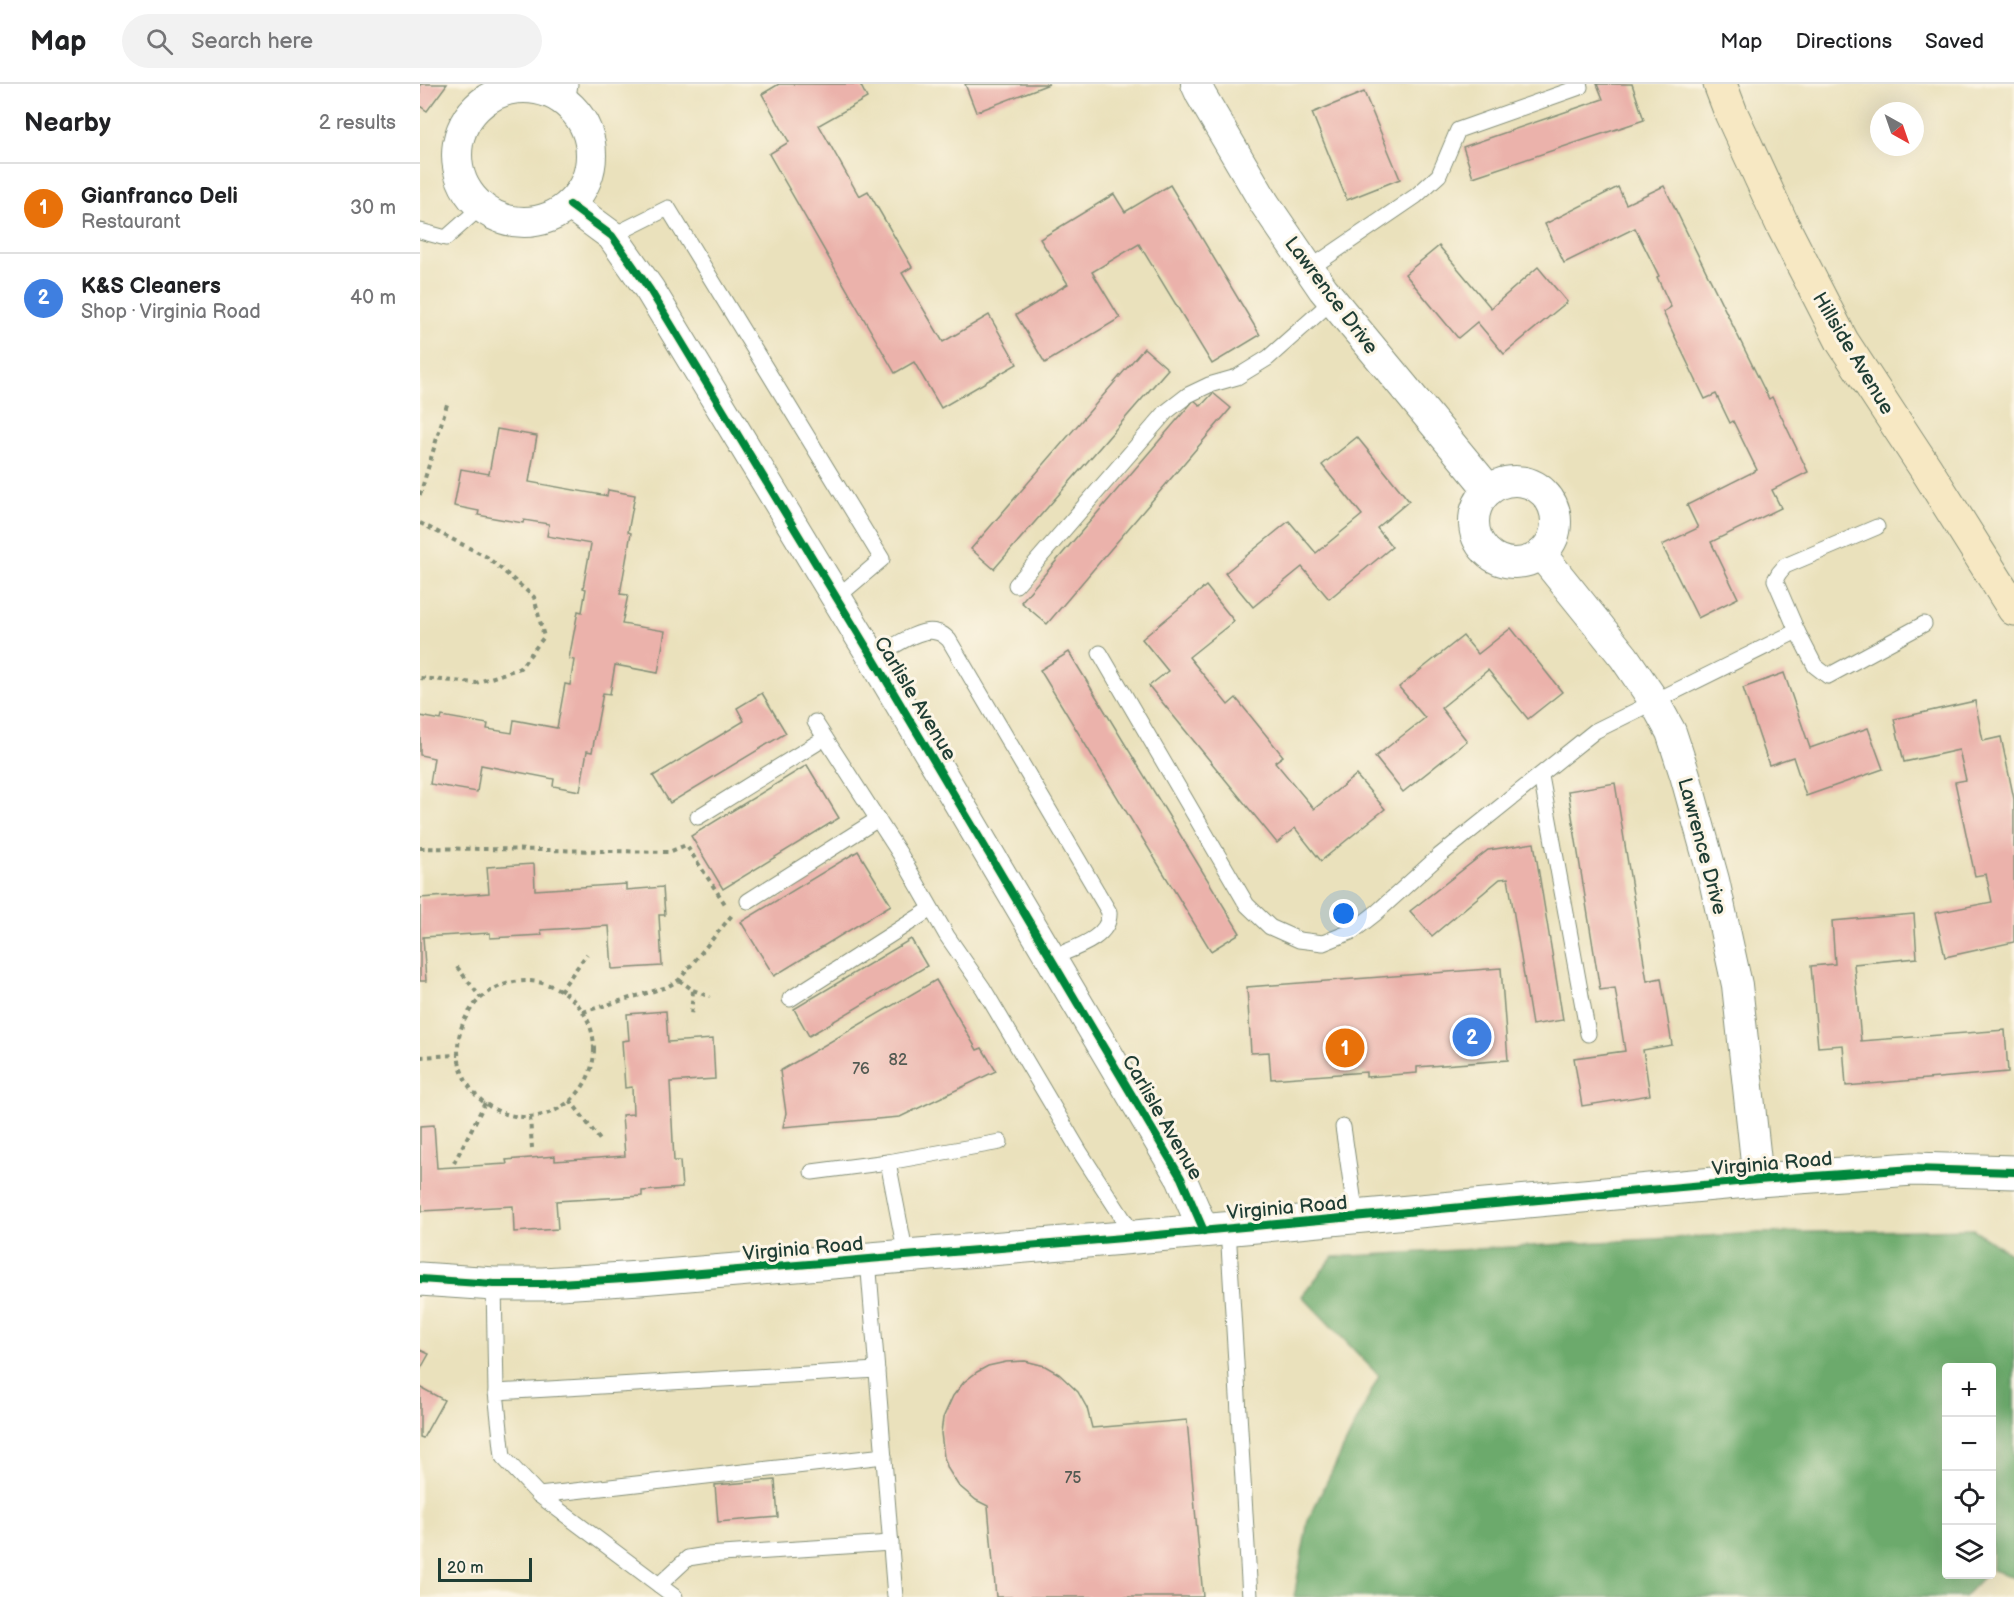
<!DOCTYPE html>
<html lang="en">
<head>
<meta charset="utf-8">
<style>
	:root { --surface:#fff; --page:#f2f2f2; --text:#202124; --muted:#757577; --line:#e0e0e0; --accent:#b5179e }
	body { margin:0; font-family:"Balsamiq Sans",sans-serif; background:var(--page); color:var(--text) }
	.controls { position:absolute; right:18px; bottom:18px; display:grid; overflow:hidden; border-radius:6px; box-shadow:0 6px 24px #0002 }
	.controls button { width:54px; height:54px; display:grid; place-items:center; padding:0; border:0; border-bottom:2px solid var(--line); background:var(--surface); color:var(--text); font:30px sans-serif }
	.compass { position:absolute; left:1450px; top:18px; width:54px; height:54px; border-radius:50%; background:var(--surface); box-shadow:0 6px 24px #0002; rotate:140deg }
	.scale { position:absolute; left:18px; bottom:15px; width:94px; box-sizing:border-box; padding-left:6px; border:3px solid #1f3d34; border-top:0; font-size:16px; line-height:21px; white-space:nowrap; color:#1f3d34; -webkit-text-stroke:4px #fcf5e5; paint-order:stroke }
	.you { position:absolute; left:924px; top:830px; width:21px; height:21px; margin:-15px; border:4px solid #fff; border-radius:50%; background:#1a73e8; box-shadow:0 0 0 9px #1a73e833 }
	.badge { display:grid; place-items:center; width:39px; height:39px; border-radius:50%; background:var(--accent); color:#fff; font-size:20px; font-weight:700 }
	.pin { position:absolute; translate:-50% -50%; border:3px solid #fff; box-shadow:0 2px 6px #0006 }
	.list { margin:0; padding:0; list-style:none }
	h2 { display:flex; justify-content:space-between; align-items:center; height:78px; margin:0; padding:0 24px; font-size:26px }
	h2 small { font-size:20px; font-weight:400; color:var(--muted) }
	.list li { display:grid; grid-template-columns:39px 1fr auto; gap:18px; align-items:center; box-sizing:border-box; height:90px; padding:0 24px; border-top:2px solid var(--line) }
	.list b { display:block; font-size:22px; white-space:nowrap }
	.list p { margin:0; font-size:20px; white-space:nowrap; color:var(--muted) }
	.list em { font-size:20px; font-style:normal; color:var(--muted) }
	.icon { flex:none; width:33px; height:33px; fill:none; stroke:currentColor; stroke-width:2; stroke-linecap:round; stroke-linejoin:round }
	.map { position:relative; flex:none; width:1594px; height:1513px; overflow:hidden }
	header { display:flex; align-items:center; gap:36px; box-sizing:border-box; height:84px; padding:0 30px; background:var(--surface); border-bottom:2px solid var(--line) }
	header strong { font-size:28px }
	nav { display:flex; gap:33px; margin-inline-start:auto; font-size:21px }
	.search { width:420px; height:54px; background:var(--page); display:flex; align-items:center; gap:15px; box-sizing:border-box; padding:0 21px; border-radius:33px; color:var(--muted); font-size:22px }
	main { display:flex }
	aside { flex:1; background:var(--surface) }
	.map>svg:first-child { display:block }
	.forest { fill:#6caa6c; stroke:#467450; stroke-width:1.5 }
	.building { fill:#ebb2ab }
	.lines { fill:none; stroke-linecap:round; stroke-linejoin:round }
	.service-casing { stroke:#848f78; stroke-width:17 }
	.minor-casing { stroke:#848f78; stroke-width:32 }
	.tertiary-casing { stroke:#848f78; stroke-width:35 }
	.secondary-casing { stroke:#848f78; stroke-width:35 }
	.path { stroke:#848f78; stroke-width:4; stroke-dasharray:4.5 4.5; stroke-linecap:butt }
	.service { stroke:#fff; stroke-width:15 }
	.minor { stroke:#fff; stroke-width:30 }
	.tertiary { stroke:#fff; stroke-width:33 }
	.secondary { stroke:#f7e8c3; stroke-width:33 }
	.cycleway-casing { stroke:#fcf5e5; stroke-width:11 }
	.cycleway { stroke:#00873e; stroke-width:8 }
	.labels { text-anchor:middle; stroke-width:6; stroke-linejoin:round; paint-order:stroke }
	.number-label { font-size:16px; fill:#525a52 }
	.street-label { font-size:20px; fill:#1f3d34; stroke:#fcf5e5 }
</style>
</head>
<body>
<header>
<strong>Map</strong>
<div class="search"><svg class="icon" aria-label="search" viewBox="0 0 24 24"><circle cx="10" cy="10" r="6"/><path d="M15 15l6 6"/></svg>Search here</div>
<nav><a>Map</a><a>Directions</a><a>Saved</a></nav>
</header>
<main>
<aside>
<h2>Nearby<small>2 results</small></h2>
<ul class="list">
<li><span class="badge" style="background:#e8710a">1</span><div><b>Gianfranco Deli</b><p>Restaurant</p></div><em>30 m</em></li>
<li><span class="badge" style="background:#3f7fe0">2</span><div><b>K&amp;S Cleaners</b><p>Shop · Virginia Road</p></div><em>40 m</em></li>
</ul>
</aside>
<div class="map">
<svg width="1594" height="1513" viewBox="0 0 1594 1513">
	<rect width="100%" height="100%" fill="#fcf5e5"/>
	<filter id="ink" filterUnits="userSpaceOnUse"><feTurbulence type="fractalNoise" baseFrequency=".0167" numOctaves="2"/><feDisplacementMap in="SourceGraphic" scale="12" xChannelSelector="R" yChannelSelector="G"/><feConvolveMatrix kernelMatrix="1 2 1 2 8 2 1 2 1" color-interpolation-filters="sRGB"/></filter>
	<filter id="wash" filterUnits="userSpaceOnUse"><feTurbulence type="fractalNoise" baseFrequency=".008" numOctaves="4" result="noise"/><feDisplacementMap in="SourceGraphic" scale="24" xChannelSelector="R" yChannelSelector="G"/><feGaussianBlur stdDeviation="1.35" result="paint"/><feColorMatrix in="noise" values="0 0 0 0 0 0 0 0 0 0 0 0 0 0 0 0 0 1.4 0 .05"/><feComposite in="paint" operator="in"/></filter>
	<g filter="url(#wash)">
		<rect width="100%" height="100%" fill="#eae1bc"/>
		<path class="forest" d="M1553,1145L1594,1172V1493L1572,1486V1284H1526V1490L1565,1491L1544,1513H874L888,1436L959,1292L882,1212L913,1173L1339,1149Z"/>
		<g id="blocks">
			<g class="building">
				<path d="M0,0H27L7,27L0,22Z"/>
				<path d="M359,0H440L447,14L399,41L439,112L448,107L492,183L482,189L523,258L569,231L597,280L521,324L494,278L475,289L349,70L369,58L342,10Z"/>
				<path d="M545,0H629L556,28Z"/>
				<path d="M1177,0H1212L1224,36L1053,93L1043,63L1183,15Z"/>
				<path d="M944,8L980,95L927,116L892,29Z"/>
				<path d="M750,101L840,251L792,280L719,160L672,188L700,234L625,279L596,231L648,200L620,155L694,110L705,128Z"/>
				<path d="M1244,102L1349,315L1352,313L1388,388L1352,406L1361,424L1291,458L1318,514L1278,534L1242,461L1278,444L1267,421L1337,386L1313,337L1310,339L1296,310L1285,315L1243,228L1251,223L1237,193L1239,192L1215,144L1144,179L1125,140L1198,103L1206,120Z"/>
				<path d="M1019,162L1071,224L1118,183L1147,218L1084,270L1057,238L1038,254L985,190Z"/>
				<path d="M724,264L748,285L574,485L551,465Z"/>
				<path d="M793,309L811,324L627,540L601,518L774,316L781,322Z"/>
				<path d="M77,345L117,352L109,398L187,412L188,406L215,411L208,448L211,449L200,510L208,511L202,540L245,547L238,589L195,581L190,610L183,609L172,668L167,667L160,707L133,702L134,695L61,681L57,708L10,700L14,674L0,671V632L21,636L22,632L68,640L67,645L92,649L94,636L137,644L145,600L150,601L154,576L149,575L158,527L162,528L166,505L163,504L171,460L127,452L129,440L104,436L103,439L74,434L58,431L59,427L34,422L41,385L69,390Z"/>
				<path d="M937,353L989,417L957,444L972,463L909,515L882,483L833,523L805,489L869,437L896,469L942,431L902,381Z"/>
				<path d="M786,502L814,537L769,573L808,621L816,614L863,672L855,678L894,725L936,691L965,725L901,777L875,744L857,759L729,602L748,587L722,555Z"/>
				<path d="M1091,544L1142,608L1108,635L1068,586L1021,624L1047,657L983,708L955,673L1005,634L979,603L1043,552L1058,570Z"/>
				<path d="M649,568L820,849L791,867L620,586Z"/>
				<path d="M1364,589L1390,664L1448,644L1463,685L1386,712L1373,673L1349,681L1323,604Z"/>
				<path d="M342,609L366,649L250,719L233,692L324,637L317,624Z"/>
				<path d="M1555,617L1563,657L1581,653L1594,715V858L1525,873L1515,829L1572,818L1566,790L1555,792L1535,698L1546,696L1539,666L1484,678L1474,635Z"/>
				<path d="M387,681L419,734L303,805L271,752Z"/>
				<path d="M1195,699L1227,897L1241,894L1252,961L1223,966L1230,1011L1162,1022L1154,974L1205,967L1195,904L1180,906L1148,707Z"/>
				<path d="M1114,759L1143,936L1112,941L1088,794L1080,795L1012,852L990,827L1068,766Z"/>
				<path d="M438,767L471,821L354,892L321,838Z"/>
				<path d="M114,780L115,806L206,800V806L243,803L245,831H239L242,882L192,885L189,842L121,846L122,851L70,854V849L3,853L6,897H0V814L69,809L67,783Z"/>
				<path d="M1494,830L1497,874L1434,880L1441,957L1585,946L1588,988L1426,1002L1423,961L1398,963L1391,882L1415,880L1412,837Z"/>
				<path d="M491,855L507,882L389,952L374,925Z"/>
				<path d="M1081,884L1088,976L997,983V989L946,993V988L851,995L849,968L831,969L827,903Z"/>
				<path d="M516,896L557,966L562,964L576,987L480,1033L363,1043L366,1029L360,987Z"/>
				<path d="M246,927L248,958L293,955L295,995L250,998L254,1077H260L262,1104L222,1107V1112L136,1117L138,1145L94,1148L93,1122L2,1127V1121H0V1042L14,1041L17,1084L87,1080L86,1076L135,1072V1077L205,1072L202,1031L213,1030L212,1003L205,1004L202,957L209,956L207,930Z"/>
				<path d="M0,1266L9,1270L0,1286Z"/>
				<path d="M605,1277L625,1282L639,1290L658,1308L667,1324L672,1344L767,1336L783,1513H576L568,1422L556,1416L538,1401L528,1385L524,1373L521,1349L523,1334L533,1312L544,1298L557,1288L568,1282L586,1278Z"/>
				<path d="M0,1303L24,1316L3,1354L0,1353Z"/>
				<path d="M355,1396L358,1433L298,1438L295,1401Z"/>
			</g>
		</g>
	</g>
	<g filter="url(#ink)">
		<use href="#blocks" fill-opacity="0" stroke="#848f78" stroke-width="1.5"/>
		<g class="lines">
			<defs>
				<g id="service">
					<path d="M147,20L150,0"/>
					<path d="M0,147L26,154L61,123"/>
					<path d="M192,152L248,124L462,475L416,514"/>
					<path d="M889,185L996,112L1019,91L1038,46L1160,3L1159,0"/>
					<path d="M596,501L746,328L768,311L789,301L817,293L848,274L912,217"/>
					<path d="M1377,547L1355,496L1359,489L1365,482L1457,443"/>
					<path d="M680,569L827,821L850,843L879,856L903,859L933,847L956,829L1019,772L1175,647L1377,547L1395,582L1408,592L1504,540"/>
					<path d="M453,574C469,566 499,543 516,548C522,549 525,552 529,556L689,828C691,855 651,865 631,874"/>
					<path d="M395,638L480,770L527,852L563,904L660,1068L715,1153"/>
					<path d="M1121,692L1168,950"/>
					<path d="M278,733L405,654"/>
					<path d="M328,817L458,735"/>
					<path d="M370,915L511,825"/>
					<path d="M923,1043L936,1133"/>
					<path d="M392,1088L468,1078"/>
					<path d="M808,1145L830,1513"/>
					<path d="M486,1172L468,1078L580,1058"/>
					<path d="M448,1175L475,1513"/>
					<path d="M74,1200L76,1308"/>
					<path d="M119,1411L464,1372"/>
					<path d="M239,1501L268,1474L287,1471L471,1459"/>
					<path d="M255,1513L119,1411L83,1373L76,1308L457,1286"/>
				</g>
				<g id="minor">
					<path d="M776,0L781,11L845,120L903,205L1069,406"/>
					<circle cx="104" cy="71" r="67"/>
					<path d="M150,121L192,152L230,206L453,574L761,1094L784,1147"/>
					<circle cx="1095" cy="438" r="41"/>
					<path d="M1121,470L1204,573L1234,617L1251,648L1265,691L1294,796L1317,901L1338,1096"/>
				</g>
				<path id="tertiary" d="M0,1195L74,1200H123L220,1194L715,1153L1338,1096L1493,1085L1594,1088"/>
				<path id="secondary" d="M1300,0L1311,29L1363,142L1422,257L1506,385L1594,525"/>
			</defs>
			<use href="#service" class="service-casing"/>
			<use href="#minor" class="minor-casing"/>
			<use href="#tertiary" class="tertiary-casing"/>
			<use href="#secondary" class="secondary-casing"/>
			<g class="path">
				<path d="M0,411L28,317"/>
				<path d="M0,439L67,473L114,513L124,553L100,584L56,599L0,594"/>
				<path d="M0,764L249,768L266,761L305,820"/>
				<path d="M37,883L61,914"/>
				<path d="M259,896L273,906L271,932"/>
				<circle cx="106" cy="965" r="68"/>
				<path d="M273,906L290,913"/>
				<path d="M140,907L167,870"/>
				<path d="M163,928L247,903L259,896L312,831"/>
				<path d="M0,973L38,971"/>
				<path d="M150,1016L180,1056"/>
				<path d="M110,1033L112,1064"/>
				<path d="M34,1079L65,1019"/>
			</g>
			<use href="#service" class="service"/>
			<use href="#minor" class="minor"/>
			<use href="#tertiary" class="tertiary"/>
			<use href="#secondary" class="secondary"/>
			<defs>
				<g id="cycleway">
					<path d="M150,121L192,152L230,206L453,574L761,1094L784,1147"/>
					<path d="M0,1195L74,1200H123L220,1194L715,1153L1338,1096L1493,1085L1594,1088"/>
				</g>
			</defs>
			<use href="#cycleway" class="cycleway-casing"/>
			<use href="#cycleway" class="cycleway"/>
		</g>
	</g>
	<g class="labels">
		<g class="number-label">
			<text x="478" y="981">82</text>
			<text x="441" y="990">76</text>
			<text x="653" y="1399">75</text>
		</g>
		<g class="street-label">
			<text transform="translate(912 211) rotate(53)" y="7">Lawrence Drive</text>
			<text transform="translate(1434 269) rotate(59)" y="7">Hillside Avenue</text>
			<text transform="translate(496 614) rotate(59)" y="7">Carlisle Avenue</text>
			<text transform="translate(1283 762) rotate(75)" y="7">Lawrence Drive</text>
			<text transform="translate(743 1033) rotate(60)" y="7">Carlisle Avenue</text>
			<text transform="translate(1352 1079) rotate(-5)" y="7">Virginia Road</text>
			<text transform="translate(867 1123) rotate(-5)" y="7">Virginia Road</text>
			<text transform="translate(383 1164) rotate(-5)" y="7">Virginia Road</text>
		</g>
	</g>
</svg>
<div class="controls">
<button>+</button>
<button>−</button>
<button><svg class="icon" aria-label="locate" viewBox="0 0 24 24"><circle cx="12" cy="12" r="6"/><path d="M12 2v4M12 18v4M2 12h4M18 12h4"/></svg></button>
<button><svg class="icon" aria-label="layers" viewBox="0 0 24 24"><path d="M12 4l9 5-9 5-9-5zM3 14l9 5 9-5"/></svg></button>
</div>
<svg class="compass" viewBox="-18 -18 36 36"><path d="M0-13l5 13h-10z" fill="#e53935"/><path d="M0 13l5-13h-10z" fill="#757577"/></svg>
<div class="scale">20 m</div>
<div class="you"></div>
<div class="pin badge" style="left:925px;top:964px;background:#e8710a">1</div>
<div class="pin badge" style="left:1052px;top:953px;background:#3f7fe0">2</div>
</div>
</main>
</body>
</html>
